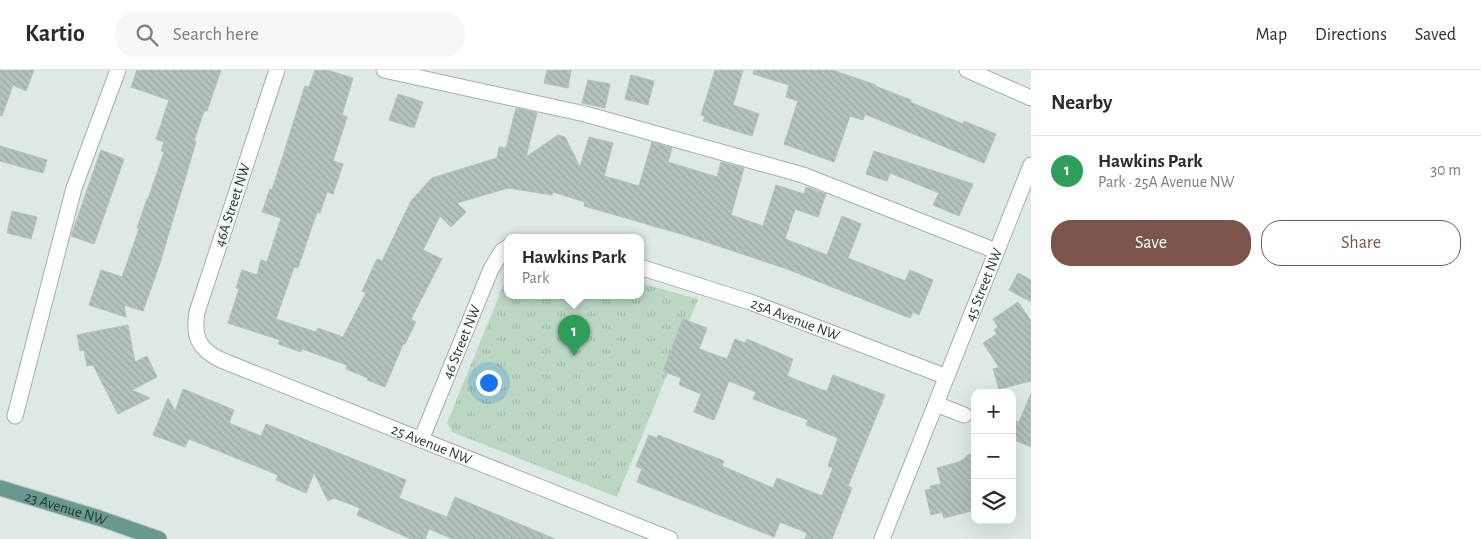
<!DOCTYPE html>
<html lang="en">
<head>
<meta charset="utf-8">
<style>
	:root { --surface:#fff; --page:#f7f7f7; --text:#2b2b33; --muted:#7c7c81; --line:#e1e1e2; --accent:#7c554a }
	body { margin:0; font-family:"Alegreya Sans",sans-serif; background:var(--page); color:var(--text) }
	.controls { position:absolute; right:15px; bottom:15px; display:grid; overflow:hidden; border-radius:10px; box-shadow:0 5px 20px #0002 }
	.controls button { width:45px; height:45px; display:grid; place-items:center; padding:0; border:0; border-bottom:1px solid var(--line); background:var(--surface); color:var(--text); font:25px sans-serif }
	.you { position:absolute; left:488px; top:312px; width:18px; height:18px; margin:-12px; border:4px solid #fff; border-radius:50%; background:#1a73e8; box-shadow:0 0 0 8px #1a73e833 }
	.badge { display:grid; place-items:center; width:32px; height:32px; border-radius:50%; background:var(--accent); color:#fff; font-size:16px; font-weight:700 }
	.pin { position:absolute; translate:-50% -41px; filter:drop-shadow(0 1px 2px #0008) }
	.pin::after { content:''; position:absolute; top:26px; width:18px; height:15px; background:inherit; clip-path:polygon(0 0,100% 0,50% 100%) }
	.popup { position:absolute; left:504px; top:164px; width:140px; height:65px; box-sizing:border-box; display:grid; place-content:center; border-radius:10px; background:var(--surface); filter:drop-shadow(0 1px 4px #0005); font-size:16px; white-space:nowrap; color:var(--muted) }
	.popup b { font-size:19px; color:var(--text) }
	.popup::after { content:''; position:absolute; left:50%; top:100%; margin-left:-10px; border:10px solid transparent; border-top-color:var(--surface) }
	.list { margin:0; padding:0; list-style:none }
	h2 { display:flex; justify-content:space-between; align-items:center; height:65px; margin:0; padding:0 20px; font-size:21px }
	h2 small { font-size:16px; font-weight:400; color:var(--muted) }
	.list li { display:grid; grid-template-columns:32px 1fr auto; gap:15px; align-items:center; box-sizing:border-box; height:70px; padding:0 20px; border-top:1px solid var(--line) }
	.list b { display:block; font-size:19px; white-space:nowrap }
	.list p { margin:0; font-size:16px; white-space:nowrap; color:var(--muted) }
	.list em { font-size:16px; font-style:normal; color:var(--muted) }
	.actions { display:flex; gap:10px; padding:15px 20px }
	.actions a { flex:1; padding:11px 0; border:1px solid var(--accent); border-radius:20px; text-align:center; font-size:18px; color:var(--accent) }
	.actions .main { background:var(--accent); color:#fff }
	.icon { flex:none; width:28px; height:28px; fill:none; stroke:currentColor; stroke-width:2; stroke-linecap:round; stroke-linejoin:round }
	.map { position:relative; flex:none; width:1031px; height:469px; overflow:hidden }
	header { display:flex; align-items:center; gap:30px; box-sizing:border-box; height:70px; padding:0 25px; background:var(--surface); border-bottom:1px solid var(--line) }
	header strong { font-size:24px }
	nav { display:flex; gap:28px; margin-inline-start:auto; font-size:18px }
	.search { width:350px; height:45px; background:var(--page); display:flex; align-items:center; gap:12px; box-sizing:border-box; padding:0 18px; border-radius:20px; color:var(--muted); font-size:19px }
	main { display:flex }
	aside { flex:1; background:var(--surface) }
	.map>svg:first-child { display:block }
	.grass { fill:url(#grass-tufts) }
	.building { fill:url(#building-back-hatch); stroke:#b2c0bb }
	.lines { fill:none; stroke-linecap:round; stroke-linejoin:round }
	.minor-casing { stroke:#a2afab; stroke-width:17 }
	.major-casing { stroke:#bdc2c1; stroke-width:17 }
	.minor { stroke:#fff; stroke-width:15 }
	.major { stroke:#68988e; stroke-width:15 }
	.labels { text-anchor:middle; stroke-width:4.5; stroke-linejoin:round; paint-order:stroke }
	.street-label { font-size:15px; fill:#223531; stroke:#eef5f2 }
</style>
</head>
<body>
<header>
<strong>Kartio</strong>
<div class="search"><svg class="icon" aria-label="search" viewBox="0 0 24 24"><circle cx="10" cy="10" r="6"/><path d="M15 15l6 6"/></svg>Search here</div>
<nav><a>Map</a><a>Directions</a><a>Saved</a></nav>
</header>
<main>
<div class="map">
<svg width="1031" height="469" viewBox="0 0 1031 469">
	<defs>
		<pattern id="grass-tufts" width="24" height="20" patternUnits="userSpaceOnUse" patternTransform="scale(1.25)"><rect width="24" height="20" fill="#bad7c3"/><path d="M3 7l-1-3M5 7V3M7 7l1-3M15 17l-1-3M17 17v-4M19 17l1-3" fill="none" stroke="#a0b9a8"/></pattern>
		<pattern id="building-back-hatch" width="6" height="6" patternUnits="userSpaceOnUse" patternTransform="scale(1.25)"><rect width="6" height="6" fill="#b4c2bd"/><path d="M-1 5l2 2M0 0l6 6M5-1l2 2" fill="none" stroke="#9aa7a3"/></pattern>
	</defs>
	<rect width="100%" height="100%" fill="#dee8e4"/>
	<path class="grass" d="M508,204V225H640V213L698,229L617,427L452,362L447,353Z"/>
	<g class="building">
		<path d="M0,0H34L26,21L13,15L2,46L0,45Z"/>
		<path d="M137,0H221L207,41H204L194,71L196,72L160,193L143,241L124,235L126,247L89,235L101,200L122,207L139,159L137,158L147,129H148L164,82L161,81L164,72L156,69L169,30L131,17Z"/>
		<path d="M315,0H327L353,8L342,45L347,47L333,91L343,94L333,124L327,122L320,143L317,142L298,198L294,197L276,249L316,262L318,258L343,267L366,223L362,221L377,189L382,191L411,131L432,108L497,88L499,77L506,78L516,38L537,43L526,87L558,65L565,67L580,97L589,67L613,73L604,106L639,116L652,72L672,78L668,92L717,107L721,92L744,98L731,145L763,156L776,115L804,124L806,117L826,124L818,147L795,139L785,169L827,185L842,146L861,154L848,188L905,211L910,200L933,210L919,245L913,242L910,248L787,199L688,166L584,136L585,132L553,122L552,125L508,118L457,133L466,142L451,157L440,146L423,180L442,189L411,249L416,252L405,274H403L385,317L367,310L368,308L346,299L347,295L302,279L301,282L278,274L280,270L228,253L239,219L236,218L242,200L257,205L261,190L267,192L281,148L262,142L270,119L272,120L305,16L309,17Z"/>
		<path d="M547,0H571L568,18L544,13Z"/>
		<path d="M715,0H743L733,35L759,44L752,66L703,51L705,46L701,45Z"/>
		<path d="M754,0H832L876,15L875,16L911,30L910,32L963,54L964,51L996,64L984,93L865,44L863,50L850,46L834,92L784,74L798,31L786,27L789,15L753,4Z"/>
		<path d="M631,5L654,11L648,35L625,29Z"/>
		<path d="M588,10L610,14L605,38L582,33Z"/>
		<path d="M398,24L423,32L414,58L389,50Z"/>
		<path d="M0,76L47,90L43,103L0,91Z"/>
		<path d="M101,80L124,89L94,174L71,166Z"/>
		<path d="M874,81L973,114L959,146L933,135L939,123L890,103L887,111L866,104Z"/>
		<path d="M12,141L37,147L31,169L7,163Z"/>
		<path d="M1018,203L1031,210V232L1009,220Z"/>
		<path d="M1018,232L1031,251V311L999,319L993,299L999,297L983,273L997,264L994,260L998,257L993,249Z"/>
		<path d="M683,249L707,258L699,279L727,289L735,269L745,273L747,269L793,289L787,306L822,320L827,321L833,305L885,325L848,416L852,418L832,469H805L807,463L780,452L774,467L637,412L642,399L636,396L649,365L657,368L658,365L724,391L722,396L773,418L777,408L822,426L833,398L828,396L838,368L806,355L808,350L753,329L756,322L729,311L714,350L694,342L701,324L679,315L681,308L663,301Z"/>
		<path d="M128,255L135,292L147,286L157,307L132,320L150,328L118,344L93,295L87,296L84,280L80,281L77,265Z"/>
		<path d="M183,319L234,340L229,353L261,366L266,354L406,410L399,428L447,447L455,427L555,469H453L429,459L425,469H411L357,445L360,438L334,428L328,431L314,403L306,423L276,410L278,405L189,369L185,377L153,365L168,328L175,341Z"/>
		<path d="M1031,323V377L1012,369V350L1019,352Z"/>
		<path d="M975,380V440L944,448L942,442L931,445L925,420L931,419L930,416L941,414L937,398L959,392Z"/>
	</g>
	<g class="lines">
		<defs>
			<g id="minor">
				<path id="s1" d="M277,0L197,242C193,266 198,279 221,290L670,469"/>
				<path d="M384,0L585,44L803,105L996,181"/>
				<path d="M967,0L1031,28"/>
				<path id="s2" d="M640,197L753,233L947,307"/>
				<path d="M936,334L964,345"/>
				<path d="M15,346L74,118L118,0"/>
				<path id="s3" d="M421,370L491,199L502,181L508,177"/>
				<path id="s4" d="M882,469L1031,95"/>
			</g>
			<g id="major">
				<path id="s5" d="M0,418L99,448L159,469"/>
			</g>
		</defs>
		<use href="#minor" class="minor-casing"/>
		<use href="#major" class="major-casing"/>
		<use href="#minor" class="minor"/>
		<use href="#major" class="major"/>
	</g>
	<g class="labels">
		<g class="street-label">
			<text transform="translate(232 135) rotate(-72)" y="5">46A Street NW</text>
			<text dy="5" stroke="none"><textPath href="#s4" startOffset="274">45 Street NW</textPath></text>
			<text dy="5" stroke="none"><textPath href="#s2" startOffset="164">25A Avenue NW</textPath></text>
			<text dy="5" stroke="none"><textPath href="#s3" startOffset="106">46 Street NW</textPath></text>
			<text dy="5" stroke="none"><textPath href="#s1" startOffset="541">25 Avenue NW</textPath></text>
			<text dy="5" stroke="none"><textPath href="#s5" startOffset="69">23 Avenue NW</textPath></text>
		</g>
	</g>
</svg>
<div class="controls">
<button>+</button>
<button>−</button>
<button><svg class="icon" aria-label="layers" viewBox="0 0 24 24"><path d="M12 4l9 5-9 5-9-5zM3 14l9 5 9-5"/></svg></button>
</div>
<div class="you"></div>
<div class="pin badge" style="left:574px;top:286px;background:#2e9e5b">1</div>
<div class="popup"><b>Hawkins Park</b>Park</div>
</div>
<aside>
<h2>Nearby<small></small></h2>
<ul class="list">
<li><span class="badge" style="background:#2e9e5b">1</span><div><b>Hawkins Park</b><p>Park · 25A Avenue NW</p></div><em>30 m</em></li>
</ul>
<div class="actions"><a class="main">Save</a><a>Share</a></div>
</aside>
</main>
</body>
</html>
